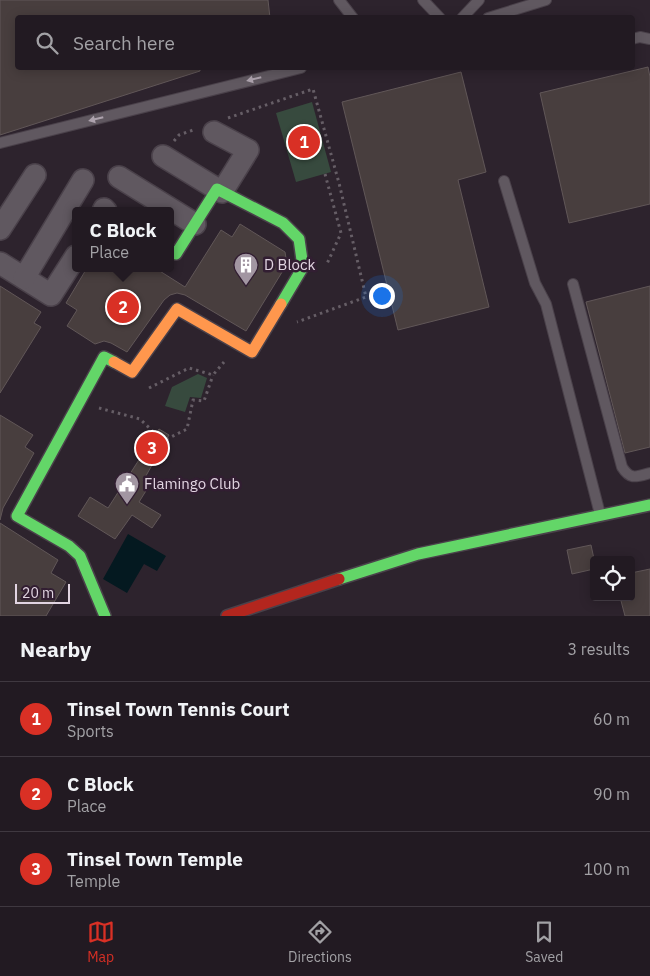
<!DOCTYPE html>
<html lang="en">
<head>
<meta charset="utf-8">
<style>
	:root { --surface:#221a22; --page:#2e272f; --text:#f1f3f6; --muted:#a2a1a5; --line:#3f3840; --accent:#d93025 }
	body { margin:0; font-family:"IBM Plex Sans",sans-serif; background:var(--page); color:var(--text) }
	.controls { position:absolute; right:15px; bottom:15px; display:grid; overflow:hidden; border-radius:5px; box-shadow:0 2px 12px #0003 }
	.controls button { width:45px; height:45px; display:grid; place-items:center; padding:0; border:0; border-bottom:1px solid var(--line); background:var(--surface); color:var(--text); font:25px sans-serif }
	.scale { position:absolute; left:15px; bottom:12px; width:55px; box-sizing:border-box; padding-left:5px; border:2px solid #e1d4e1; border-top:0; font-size:14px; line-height:18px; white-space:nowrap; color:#e1d4e1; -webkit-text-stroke:4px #321e32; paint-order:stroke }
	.you { position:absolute; left:381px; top:295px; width:18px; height:18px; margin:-12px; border:4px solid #fff; border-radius:50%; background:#1a73e8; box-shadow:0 0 0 8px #1a73e833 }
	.badge { display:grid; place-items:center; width:32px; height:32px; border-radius:50%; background:var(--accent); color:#fff; font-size:16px; font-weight:700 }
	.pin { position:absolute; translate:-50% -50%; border:2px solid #fff; box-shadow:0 1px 5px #0006 }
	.popup { position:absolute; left:72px; top:207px; width:102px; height:65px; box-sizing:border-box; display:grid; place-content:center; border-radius:5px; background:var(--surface); filter:drop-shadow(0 1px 4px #0005); font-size:16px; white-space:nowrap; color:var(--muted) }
	.popup b { font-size:19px; color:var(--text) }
	.popup::after { content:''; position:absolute; left:50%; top:100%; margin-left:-10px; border:10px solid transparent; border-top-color:var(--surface) }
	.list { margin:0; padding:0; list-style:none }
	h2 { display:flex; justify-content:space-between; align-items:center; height:65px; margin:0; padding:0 20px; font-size:21px }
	h2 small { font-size:16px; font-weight:400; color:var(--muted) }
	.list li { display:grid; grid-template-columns:32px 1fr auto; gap:15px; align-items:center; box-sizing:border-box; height:75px; padding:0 20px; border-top:1px solid var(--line) }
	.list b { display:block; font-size:19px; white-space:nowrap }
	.list p { margin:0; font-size:16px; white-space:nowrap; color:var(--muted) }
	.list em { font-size:16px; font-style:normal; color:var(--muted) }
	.icon { flex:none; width:28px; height:28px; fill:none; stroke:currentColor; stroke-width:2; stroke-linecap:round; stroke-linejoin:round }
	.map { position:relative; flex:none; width:650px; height:616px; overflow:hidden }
	.search { position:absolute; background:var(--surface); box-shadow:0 2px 12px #0003; left:15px; right:15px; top:15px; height:55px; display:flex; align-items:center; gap:12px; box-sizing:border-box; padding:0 18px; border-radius:5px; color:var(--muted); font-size:19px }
	.sheet { height:290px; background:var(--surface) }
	nav { display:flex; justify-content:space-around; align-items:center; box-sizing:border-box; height:70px; border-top:1px solid var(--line); background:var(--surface); font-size:14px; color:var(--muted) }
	nav a { display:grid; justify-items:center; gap:2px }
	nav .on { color:var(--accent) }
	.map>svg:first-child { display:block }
	.green { fill:#374a3e }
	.water { fill:#041920 }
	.building { fill:#483e3e; stroke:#615758 }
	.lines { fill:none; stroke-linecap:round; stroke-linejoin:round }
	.lane-casing { stroke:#4a414a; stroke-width:12 }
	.street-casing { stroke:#4a414a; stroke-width:24 }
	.fast-casing { stroke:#4a414a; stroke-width:14 }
	.slow-casing { stroke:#4a414a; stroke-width:14 }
	.jam-casing { stroke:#4a414a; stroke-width:14 }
	.path { stroke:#665e66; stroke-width:3; stroke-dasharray:2.5 4; stroke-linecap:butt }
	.lane { stroke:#605860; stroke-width:10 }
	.street { stroke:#605860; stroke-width:21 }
	.fast { stroke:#63d668; stroke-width:11 }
	.slow { stroke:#ff974d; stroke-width:11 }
	.jam { stroke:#b3261e; stroke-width:11 }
	.oneway { fill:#ada2ad }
	.labels { text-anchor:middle; stroke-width:5; stroke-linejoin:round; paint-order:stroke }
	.poi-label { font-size:15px; fill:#e1d4e1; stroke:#321e32; text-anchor:start }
</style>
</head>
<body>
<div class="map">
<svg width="650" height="616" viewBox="0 0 650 616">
	<rect width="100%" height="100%" fill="#2d232d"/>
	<g class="green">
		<path d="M312,102L331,172L296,182L276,113Z"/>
		<path d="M198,374L207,378L201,398L190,397L185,412L165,406L172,387Z"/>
	</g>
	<path class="water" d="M128,534L166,556L157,571L144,564L127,593L103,579Z"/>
	<g class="building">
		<path d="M0,0H268L270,18H18V68H200V71L0,135Z"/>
		<path d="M648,67L650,77V204L569,223L540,93Z"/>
		<path d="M461,72L486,172L458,180L489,307L398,330L342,102Z"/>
		<path d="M240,224L285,252L287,264L246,331L185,295L177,293L170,295L164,300L127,352L111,343L104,341L95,344L67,326L77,310L66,303L87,268H155L185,287L221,230L232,237Z"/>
		<path d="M0,286L41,312L34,323L41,327L0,393Z"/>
		<path d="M650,286V447L625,453L586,302Z"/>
		<path d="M0,415L33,435L25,447L34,453L3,508L0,520Z"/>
		<path d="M159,429L169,435L143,481L149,486L139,502L161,515L152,528L132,515L115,539L78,516L90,497L108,508L144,452L141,451L149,437L152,439Z"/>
		<path d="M0,523L58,560L51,573L66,582L46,616H0Z"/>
		<path d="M591,545L594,559V569L572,574L567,550Z"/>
		<path d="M650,569V616H625L620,597H631V573Z"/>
	</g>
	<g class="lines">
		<defs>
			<g id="lane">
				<path d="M339,0L353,18"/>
				<path d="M423,0L440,18"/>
				<path d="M462,18L479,0"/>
				<path d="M488,18L546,0"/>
				<path d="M632,39L640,37L650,39"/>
				<path d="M0,143L301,68"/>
				<path d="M504,181L535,283L546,304L600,514"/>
				<path d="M573,284L622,467C630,480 636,477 650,473"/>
			</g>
			<g id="street">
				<path d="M214,132L248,150L222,192"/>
				<path d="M163,156L217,189"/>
				<path d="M119,177L195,224"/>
				<path d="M103,211L104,209L106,211"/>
				<path d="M0,229L35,175"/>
				<path d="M0,263L51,295L76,256"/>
				<path d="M24,278L83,180"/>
			</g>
			<g id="fast">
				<path d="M170,250L176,254L217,189L283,223L299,239L303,267L281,304"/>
				<path d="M339,579L418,554L650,505"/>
				<path d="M105,616L80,556L69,546L17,516L104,357L114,362"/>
			</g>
			<path id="slow" d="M114,362L132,372L177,309L252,352L281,304"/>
			<path id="jam" d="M227,616L339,579"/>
		</defs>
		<use href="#lane" class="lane-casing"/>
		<use href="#street" class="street-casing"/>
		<use href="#fast" class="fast-casing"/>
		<use href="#slow" class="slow-casing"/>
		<use href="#jam" class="jam-casing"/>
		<g class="path">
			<path d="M228,118L313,89L339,183L366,297L297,322"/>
			<path d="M174,141L179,135L196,129"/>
			<path d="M325,174L341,233L326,266"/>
			<path d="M149,388L189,368L213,375L224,362"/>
			<path d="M99,408L140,419L163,441L187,429L193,400L204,401L213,375"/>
		</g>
		<use href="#lane" class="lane"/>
		<use href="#street" class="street"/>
		<use href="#fast" class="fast"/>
		<use href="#slow" class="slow"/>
		<use href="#jam" class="jam"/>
	</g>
	<defs><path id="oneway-solid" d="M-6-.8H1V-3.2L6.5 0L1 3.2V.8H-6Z" transform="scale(1.25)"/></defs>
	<g class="oneway">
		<use href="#oneway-solid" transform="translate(254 79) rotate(166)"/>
		<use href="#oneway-solid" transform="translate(96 119) rotate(166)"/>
	</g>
	<defs>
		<symbol id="building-pin" viewBox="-11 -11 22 30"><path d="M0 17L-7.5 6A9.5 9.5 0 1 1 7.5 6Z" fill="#a296a2" stroke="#321e32"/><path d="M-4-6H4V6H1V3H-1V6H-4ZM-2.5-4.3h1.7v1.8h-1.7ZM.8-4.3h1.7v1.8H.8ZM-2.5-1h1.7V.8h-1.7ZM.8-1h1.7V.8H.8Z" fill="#fff"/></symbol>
		<symbol id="civic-pin" viewBox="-11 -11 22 30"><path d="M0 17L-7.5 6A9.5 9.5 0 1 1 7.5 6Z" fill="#a296a2" stroke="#321e32"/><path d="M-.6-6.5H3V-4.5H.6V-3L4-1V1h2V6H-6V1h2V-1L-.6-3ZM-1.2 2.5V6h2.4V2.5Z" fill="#fff"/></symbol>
	</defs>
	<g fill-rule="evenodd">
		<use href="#building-pin" x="232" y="251" width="28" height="38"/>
		<use href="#civic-pin" x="113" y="470" width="28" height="38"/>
	</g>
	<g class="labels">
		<g class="poi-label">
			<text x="264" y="270">D Block</text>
			<text x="144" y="489">Flamingo Club</text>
		</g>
	</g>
</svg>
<div class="controls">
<button><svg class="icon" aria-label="locate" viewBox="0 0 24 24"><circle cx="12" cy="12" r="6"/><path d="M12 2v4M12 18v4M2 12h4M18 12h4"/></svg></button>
</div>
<div class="scale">20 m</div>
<div class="you"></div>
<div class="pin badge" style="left:304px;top:142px">1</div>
<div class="pin badge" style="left:123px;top:307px">2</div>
<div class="popup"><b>C Block</b>Place</div>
<div class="pin badge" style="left:152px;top:448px">3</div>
<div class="search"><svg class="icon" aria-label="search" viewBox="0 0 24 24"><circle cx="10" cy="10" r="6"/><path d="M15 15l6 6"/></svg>Search here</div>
</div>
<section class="sheet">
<h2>Nearby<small>3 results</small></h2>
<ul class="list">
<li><span class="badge">1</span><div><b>Tinsel Town Tennis Court</b><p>Sports</p></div><em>60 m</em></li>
<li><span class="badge">2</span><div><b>C Block</b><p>Place</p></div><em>90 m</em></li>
<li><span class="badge">3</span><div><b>Tinsel Town Temple</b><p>Temple</p></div><em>100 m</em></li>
</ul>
</section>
<nav>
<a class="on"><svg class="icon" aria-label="map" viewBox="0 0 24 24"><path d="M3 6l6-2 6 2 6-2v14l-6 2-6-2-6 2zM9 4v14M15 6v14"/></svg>Map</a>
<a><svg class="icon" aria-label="directions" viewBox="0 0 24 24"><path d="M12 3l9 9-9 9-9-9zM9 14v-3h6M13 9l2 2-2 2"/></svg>Directions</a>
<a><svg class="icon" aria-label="saved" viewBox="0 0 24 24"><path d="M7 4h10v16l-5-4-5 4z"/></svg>Saved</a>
</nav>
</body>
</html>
